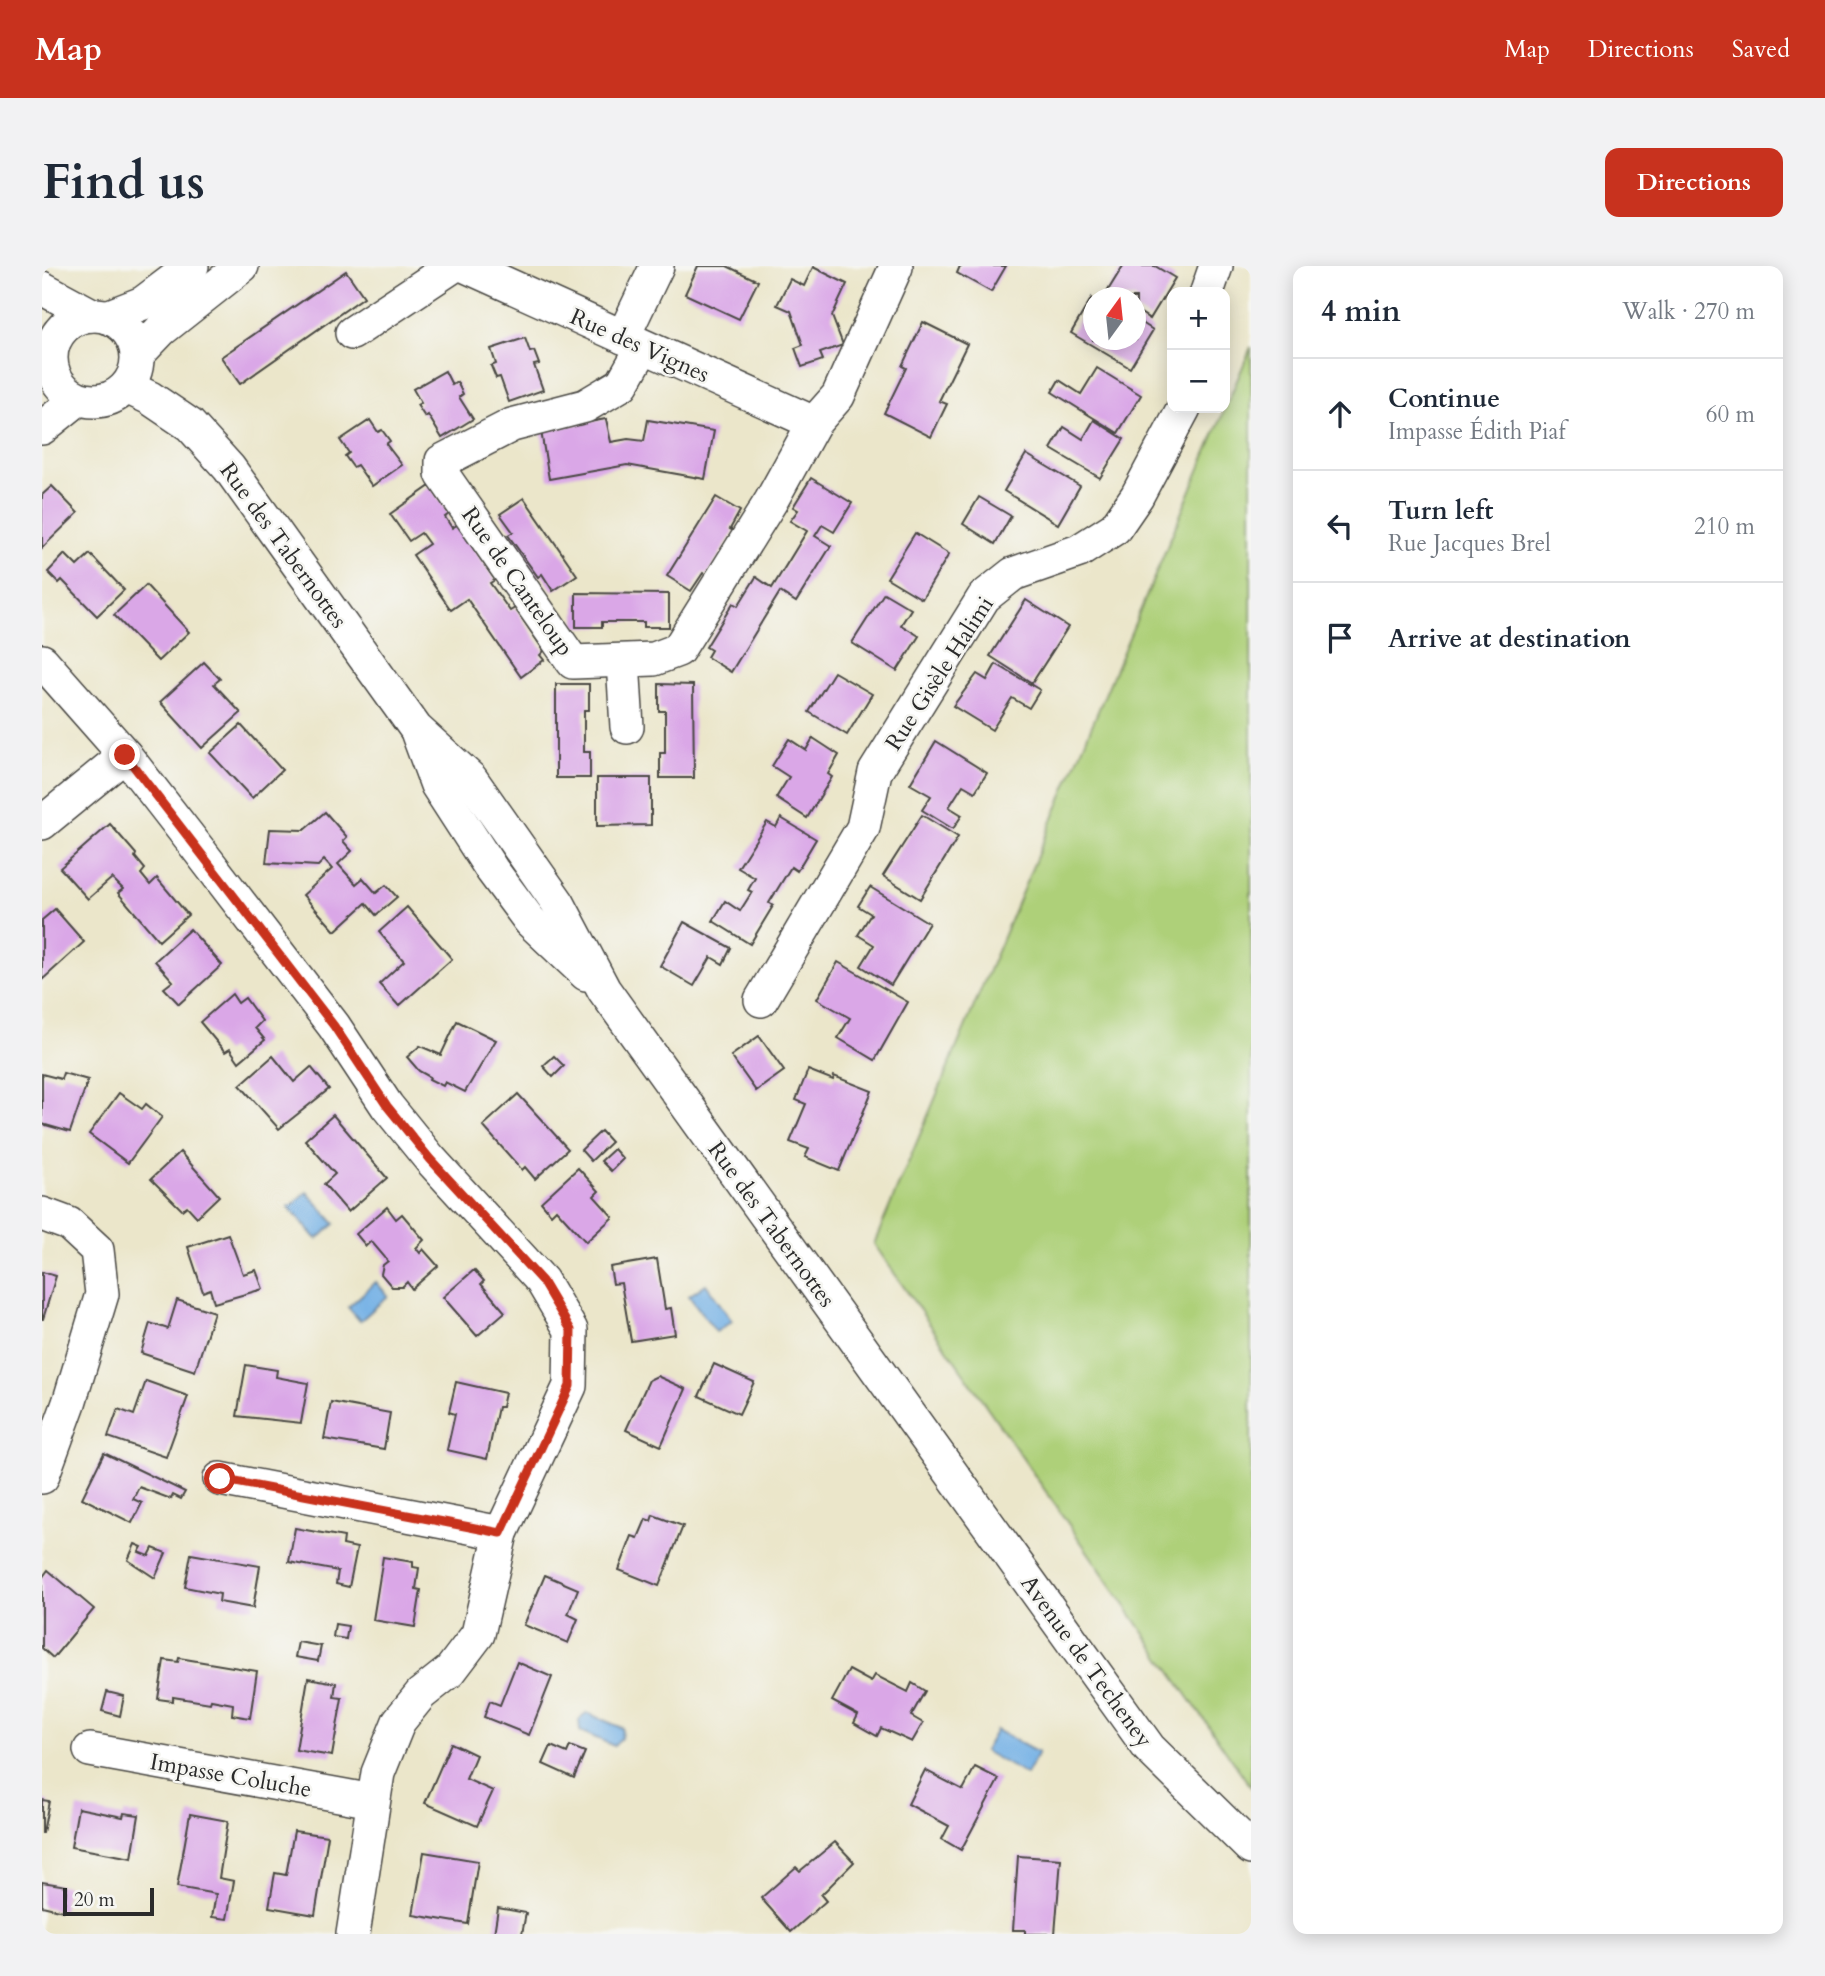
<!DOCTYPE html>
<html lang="en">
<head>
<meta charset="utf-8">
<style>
	:root { --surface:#fff; --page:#f2f2f3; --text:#1f2937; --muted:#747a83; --line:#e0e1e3; --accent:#c8321e }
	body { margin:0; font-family:Cardo,serif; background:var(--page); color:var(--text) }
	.controls { position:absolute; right:21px; top:21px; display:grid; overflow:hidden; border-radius:14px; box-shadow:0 4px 18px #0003 }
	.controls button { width:63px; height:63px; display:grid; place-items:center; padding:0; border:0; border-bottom:2px solid var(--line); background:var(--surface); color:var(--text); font:35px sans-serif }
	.compass { position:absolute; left:1041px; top:21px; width:63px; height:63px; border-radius:50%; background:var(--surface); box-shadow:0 4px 18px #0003; rotate:15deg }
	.scale { position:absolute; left:21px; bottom:18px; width:91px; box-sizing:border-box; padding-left:7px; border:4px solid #2b2b2b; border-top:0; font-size:19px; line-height:24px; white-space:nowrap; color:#2b2b2b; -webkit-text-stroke:5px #f6f6f2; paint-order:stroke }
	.stop { position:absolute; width:21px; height:21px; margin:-16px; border:5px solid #c8321e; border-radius:50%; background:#fff }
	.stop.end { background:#c8321e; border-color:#fff; box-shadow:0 2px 7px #0008 }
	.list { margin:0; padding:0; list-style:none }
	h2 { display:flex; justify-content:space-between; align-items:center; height:91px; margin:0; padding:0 28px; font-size:30px }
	h2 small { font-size:23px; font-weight:400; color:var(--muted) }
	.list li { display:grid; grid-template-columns:46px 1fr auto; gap:21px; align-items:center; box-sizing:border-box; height:112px; padding:0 28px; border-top:2px solid var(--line) }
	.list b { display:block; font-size:26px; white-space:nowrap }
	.list p { margin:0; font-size:23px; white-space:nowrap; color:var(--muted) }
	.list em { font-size:23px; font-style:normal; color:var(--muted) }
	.icon { flex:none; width:38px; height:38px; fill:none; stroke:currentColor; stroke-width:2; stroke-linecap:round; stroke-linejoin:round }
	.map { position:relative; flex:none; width:1209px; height:1668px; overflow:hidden; border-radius:14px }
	header { display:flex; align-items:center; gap:42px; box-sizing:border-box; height:98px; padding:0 35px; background:var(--accent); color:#fff }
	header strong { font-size:33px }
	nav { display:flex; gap:38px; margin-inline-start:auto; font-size:24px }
	.intro { display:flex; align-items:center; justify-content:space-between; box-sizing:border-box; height:168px; padding:0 42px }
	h1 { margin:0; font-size:49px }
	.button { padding:18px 32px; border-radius:14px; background:var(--accent); color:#fff; font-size:24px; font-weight:700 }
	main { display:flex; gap:42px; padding:0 42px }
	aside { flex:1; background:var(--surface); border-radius:14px; box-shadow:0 4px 18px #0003 }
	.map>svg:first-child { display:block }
	.green { fill:#aed079; stroke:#6c7e52; stroke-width:2 }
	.water { fill:#73b0e5; stroke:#4f6e88; stroke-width:2 }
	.building { fill:#daa7e7 }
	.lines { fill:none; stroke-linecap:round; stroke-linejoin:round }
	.minor-casing { stroke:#484743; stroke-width:36 }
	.minor { stroke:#fff; stroke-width:33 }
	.route { stroke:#c8321e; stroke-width:9 }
	.labels { text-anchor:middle; stroke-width:5; stroke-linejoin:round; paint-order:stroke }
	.street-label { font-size:23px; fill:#2b2b2b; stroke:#f6f6f2 }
</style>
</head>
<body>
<header>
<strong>Map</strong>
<nav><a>Map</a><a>Directions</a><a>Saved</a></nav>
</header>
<div class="intro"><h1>Find us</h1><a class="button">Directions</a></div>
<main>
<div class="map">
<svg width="1209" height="1668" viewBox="0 0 1209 1668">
	<rect width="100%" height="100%" fill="#f6f6f2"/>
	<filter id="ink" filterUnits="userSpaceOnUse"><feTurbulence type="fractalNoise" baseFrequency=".0143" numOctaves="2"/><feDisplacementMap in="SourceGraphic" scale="14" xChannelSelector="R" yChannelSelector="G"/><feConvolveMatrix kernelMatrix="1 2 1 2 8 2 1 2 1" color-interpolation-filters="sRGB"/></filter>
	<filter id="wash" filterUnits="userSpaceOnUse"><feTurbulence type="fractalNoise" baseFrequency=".00686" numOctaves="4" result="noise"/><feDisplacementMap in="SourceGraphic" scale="28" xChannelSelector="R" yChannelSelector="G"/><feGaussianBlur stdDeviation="1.57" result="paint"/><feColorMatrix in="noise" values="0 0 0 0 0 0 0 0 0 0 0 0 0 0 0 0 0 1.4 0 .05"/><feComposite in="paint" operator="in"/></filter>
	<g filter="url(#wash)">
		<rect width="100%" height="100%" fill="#ebe6ca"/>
		<path class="green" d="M1209,81V1521L832,978Z"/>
		<g class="water">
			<path d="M265,926L293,958L275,973L247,942Z"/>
			<path d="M334,1016L346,1030L318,1055L306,1041Z"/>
			<path d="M664,1018L690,1055L674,1066L647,1030Z"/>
			<path d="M545,1447L580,1462L579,1472L572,1480L538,1465L537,1454Z"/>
			<path d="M954,1464L996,1487L984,1509L942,1485Z"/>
		</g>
		<g id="blocks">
			<g class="building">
				<path d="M656,0H685L716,15L697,53L643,28Z"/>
				<path d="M918,0H964L949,26L915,7Z"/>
				<path d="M1081,0H1113L1133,12L1108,53L1094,44V32H1073L1065,26Z"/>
				<path d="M771,1L805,18L790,50L801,79L778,87L781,94L760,101L753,82L761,79L749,45L735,39L748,13L762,20Z"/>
				<path d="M304,5L322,31L198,118L179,91Z"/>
				<path d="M1049,33L1051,74H1094V53L1111,64L1088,102L1029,67Z"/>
				<path d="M881,56L925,78L897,135L905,138L889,171L842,147L864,102L860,100Z"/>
				<path d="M483,72L488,86L492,85L497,98L492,99L501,124L467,136L458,111L454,112L449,100L454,98L449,83Z"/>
				<path d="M1055,102L1099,129L1076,167L1010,126L1017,114L1039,128Z"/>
				<path d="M403,105L410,119L415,116L421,128L417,131L431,153L400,172L386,149L383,151L375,139L379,137L371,123Z"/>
				<path d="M564,153L569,176L586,173L602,175L606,154L672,165L663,213L585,199L507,213L499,165Z"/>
				<path d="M328,154L336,166L340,164L348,175L344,178L360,199L330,220L315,199L311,201L303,190L307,187L298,174Z"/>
				<path d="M1052,154L1082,173L1058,212L1009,183L1022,161L1041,173Z"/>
				<path d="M984,188L1038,220L1016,258L962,225Z"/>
				<path d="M769,212L810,237L792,266L780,259L773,270L789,280L754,336L738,326L689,406L665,391L669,384L664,381L691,337L696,340L714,311L730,322L765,265L748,255L756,244L751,241Z"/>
				<path d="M10,220L36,247L0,282V229Z"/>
				<path d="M388,220L407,248L403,251L410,262L415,259L453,314L448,317L468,345L473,342L502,385L498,389L502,394L479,411L425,333L409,344L371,289L387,278L379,267L367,275L348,248Z"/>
				<path d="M674,231L698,245L688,263L692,265L665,309L661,307L649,325L625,310Z"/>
				<path d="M937,231L969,250L953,278L921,258Z"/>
				<path d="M482,232L535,309L511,325L500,308L496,311L466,269L471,266L458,248Z"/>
				<path d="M873,267L907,288L880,333L845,312Z"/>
				<path d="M23,288L35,300L48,288L82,324L55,350L20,314L17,317L6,306Z"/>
				<path d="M104,319L147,366L116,395L72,349Z"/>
				<path d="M534,327L627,328V361H602V356H560V361H534Z"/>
				<path d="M842,327L869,343L859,359L877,370L855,405L810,377Z"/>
				<path d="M984,334L1026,361L990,417L948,390Z"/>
				<path d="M162,396L178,413L172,418L199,447L160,482L118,436Z"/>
				<path d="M954,398L998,424L987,442L970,432L950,464L911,440L935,408L945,414Z"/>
				<path d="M792,406L830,428L805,469L767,446Z"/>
				<path d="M514,418H547V444H542V486H548V512H514Z"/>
				<path d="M617,418L651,419L652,512H618V487H623V445H617Z"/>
				<path d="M199,459L240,504L210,532L168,487Z"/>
				<path d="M771,472L797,489L786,508L790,511L765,552L734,532L747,511L730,500L747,473L764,484Z"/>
				<path d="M894,475L945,507L933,526L921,519L907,541L920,549L911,563L880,544L889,530L868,518Z"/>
				<path d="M555,512H609V559L555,560Z"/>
				<path d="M283,546L305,571L301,575L310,585L296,598L314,618L321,612L334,627L344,619L355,631L334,649L324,637L293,665L261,629L290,603L282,594L276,600L224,597L228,563L262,564Z"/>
				<path d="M880,549L916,571L878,633L841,610Z"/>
				<path d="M739,552L774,573L755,605L749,601L727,637L731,640L708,678L671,655L683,635L698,645L710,626L706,624L713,612L696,602L725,556L734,561Z"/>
				<path d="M68,558L94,588L93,591L103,603L99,608L108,619L115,612L146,649L117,675L76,627L81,623L70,612L46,633L18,602Z"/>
				<path d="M828,621L887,657L849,719L819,700L832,679L816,669L829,648L816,640Z"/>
				<path d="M365,641L410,693L357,740L337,718L362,695L337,666Z"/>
				<path d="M13,643L42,676L0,714V654Z"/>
				<path d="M642,656L689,682L681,698L669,691L652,720L618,700Z"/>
				<path d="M148,663L180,699L137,738L122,722L131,715L113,695Z"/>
				<path d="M796,696L866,736L833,794L796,772L808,752L775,733Z"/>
				<path d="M190,728L196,737L203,732L220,755L213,762L223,774L197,796L188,783L183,786L158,756Z"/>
				<path d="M415,755L454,774L423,826L403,816L401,820L387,813L388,811L377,805L365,791L378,780L399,789Z"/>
				<path d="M717,770L742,805L714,825L689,790Z"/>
				<path d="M231,790L252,816L269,801L287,823L237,863L198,819Z"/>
				<path d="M512,790L522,800L511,811L501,800Z"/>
				<path d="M766,804L791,814L792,810L830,825L797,905L763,891L767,883L748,876L764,838L754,834Z"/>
				<path d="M21,807L46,814L28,866L0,858V808L19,813Z"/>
				<path d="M77,827L100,843L104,838L120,851L86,897L47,868Z"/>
				<path d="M476,828L526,883L493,913L483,901L480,904L441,860Z"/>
				<path d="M291,849L345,912L306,946L282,918L293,908L263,874Z"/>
				<path d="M559,865L569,876L549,895L539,884Z"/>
				<path d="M572,883L581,893L569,905L559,895Z"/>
				<path d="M138,886L177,930L155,951L145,940L140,944L109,913Z"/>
				<path d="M536,902L557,925L552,930L571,951L544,976L514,943L509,948L499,936Z"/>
				<path d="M345,941L354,953L360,948L382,974L374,982L378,987L381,983L396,1000L370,1023L365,1016L360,1021H350L339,1008L341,999L346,995L329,975L324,980L314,968Z"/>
				<path d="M186,968L201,1008L214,1004L221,1023L172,1037L168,1023L161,1026L146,981Z"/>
				<path d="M615,993L623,1043L629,1042L633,1068L589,1075L579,1017L571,1018L568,1001Z"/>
				<path d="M432,1004L442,1015L439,1018L463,1046L435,1070L401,1031Z"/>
				<path d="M0,1006L14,1010L1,1053H0Z"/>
				<path d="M135,1034L172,1046L153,1105L99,1087L108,1057L126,1063Z"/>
				<path d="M672,1098L712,1116L697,1148L657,1130Z"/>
				<path d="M204,1099L235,1104L234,1111L266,1117L259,1157L195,1150Z"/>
				<path d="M615,1110L644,1123L619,1180L584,1164L607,1114Z"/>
				<path d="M104,1115L146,1130L124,1191L66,1171L76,1143L92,1149Z"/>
				<path d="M414,1116L463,1127L460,1141H456L445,1193L405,1184L413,1148L407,1146Z"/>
				<path d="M289,1136L348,1147L342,1183L282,1173Z"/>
				<path d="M62,1187L143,1226L139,1233L131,1229L129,1233L97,1221L91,1233L100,1237L90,1257L40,1232Z"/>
				<path d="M611,1249L641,1260L617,1320L577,1304L590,1270L596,1272L604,1253L609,1255Z"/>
				<path d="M253,1262L302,1271L301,1279L315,1282L307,1321L294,1318L296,1305L247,1296Z"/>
				<path d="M93,1278L100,1281L97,1286L107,1290L111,1282L124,1287L113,1312L86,1294Z"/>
				<path d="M149,1288L218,1300L211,1342L177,1336L178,1328L143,1321Z"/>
				<path d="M341,1291L371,1296V1301L377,1302L374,1323L379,1324L373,1361L331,1354Z"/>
				<path d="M6,1304L52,1343L11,1392L0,1382V1312Z"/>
				<path d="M503,1309L536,1323L526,1348L536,1353L526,1377L482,1359Z"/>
				<path d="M293,1358L306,1360L304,1373L291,1371Z"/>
				<path d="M256,1376L279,1380L276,1395L253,1391Z"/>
				<path d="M137,1392L215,1405L208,1452L190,1449L191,1438L169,1434L168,1437L131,1431V1435L116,1433L122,1394L136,1396Z"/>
				<path d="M475,1396L510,1411L487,1469L442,1451L448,1435L458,1439Z"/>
				<path d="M807,1404L829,1416L833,1409L866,1426L870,1417L883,1425L869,1450L881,1457L870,1476L839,1462L835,1470L812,1457L816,1449L790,1435Z"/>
				<path d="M266,1412L294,1417L292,1431L300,1432L290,1490L254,1484Z"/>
				<path d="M65,1426L82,1430L78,1450L60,1445Z"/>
				<path d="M409,1477L434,1489L424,1513L451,1525L435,1560L383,1537Z"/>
				<path d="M509,1480L525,1487L528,1480L543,1486L532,1512L501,1498Z"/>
				<path d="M933,1501L957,1513L919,1584L900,1573L907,1560L866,1538L883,1504L921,1524Z"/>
				<path d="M0,1534L7,1535L1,1567H0Z"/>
				<path d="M36,1542L81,1551L82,1547L97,1549L90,1592L29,1581Z"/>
				<path d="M148,1548L186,1555L177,1612L192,1615L185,1653L170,1651L174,1628L135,1621Z"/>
				<path d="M252,1565L286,1570L273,1649L227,1641L233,1607L244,1609Z"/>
				<path d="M793,1576L812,1596L779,1629L784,1635L749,1666L719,1632L754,1601L758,1605Z"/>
				<path d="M382,1586L436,1595L426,1658L371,1649Z"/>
				<path d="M976,1590L1019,1593L1013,1668H983V1664H971Z"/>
				<path d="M0,1616L25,1620L21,1645L0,1640Z"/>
				<path d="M456,1642L484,1647L480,1668H452Z"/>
			</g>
		</g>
	</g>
	<g filter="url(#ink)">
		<use href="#blocks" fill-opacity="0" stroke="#484743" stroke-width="2"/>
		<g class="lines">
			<defs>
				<g id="minor">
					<path d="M424,0L772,157"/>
					<path d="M0,22L50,49"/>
					<path d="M1165,26L1174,0"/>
					<circle cx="52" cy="92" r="43"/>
					<path d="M65,51L101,37L150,0"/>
					<path d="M310,67L411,0"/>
					<path d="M581,71L615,0"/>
					<path d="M601,81L580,118L543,140L470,159L400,195V208L531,396L612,393L636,384L729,235L772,157L796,130L854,1"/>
					<path d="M96,88L119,64L200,0"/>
					<path d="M85,121L108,132L148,159L187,202L374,463L429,513L516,637L562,724L1107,1482L1209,1582"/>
					<path d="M0,162L36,133"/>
					<path d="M0,395L83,489L153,579L292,760L345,840L388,893L500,1015L529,1064L528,1120L459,1267L436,1368L408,1405L379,1428L357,1455L336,1507L311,1668"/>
					<path d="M581,395L585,461"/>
					<path d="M376,468L395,519L450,604L488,655L544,708"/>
					<path d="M0,557L83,489"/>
					<path d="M719,734L821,562L833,506L942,331L971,308L1037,285L1073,262L1095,230L1142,142"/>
					<path d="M0,948L27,958L55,984L60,1028L27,1137L0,1211"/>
					<path d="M178,1213L459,1267"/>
					<path d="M48,1484L331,1535"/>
				</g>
			</defs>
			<use href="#minor" class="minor-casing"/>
			<use href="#minor" class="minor"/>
		</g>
	</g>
	<g class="lines" filter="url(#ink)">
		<path class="route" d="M83,489L292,760L345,840L388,893L500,1015L529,1064L528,1120L459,1267L178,1213"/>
	</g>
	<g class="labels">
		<g class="street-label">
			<text transform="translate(598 79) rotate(24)" y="8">Rue des Vignes</text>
			<text transform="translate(242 279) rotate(54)" y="8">Rue des Tabernottes</text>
			<text transform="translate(476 315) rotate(55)" y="8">Rue de Canteloup</text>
			<text transform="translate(897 407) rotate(-57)" y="8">Rue Gisèle Halimi</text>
			<text transform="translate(730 958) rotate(54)" y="8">Rue des Tabernottes</text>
			<text transform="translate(1045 1395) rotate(54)" y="8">Avenue de Techeney</text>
			<text transform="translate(189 1509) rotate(10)" y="8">Impasse Coluche</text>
		</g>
	</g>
</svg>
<div class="controls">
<button>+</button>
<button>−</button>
</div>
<svg class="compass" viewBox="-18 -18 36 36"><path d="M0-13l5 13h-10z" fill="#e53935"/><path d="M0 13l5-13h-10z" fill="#747a83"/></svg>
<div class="scale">20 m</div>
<div class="stop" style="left:178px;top:1213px"></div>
<div class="stop end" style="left:83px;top:489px"></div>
</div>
<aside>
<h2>4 min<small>Walk · 270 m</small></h2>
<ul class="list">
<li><svg class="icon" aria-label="ahead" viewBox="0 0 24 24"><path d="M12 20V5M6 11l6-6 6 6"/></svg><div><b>Continue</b><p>Impasse Édith Piaf</p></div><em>60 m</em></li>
<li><svg class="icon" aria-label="left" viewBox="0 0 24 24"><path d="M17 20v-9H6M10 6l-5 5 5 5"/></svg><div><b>Turn left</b><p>Rue Jacques Brel</p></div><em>210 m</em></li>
<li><svg class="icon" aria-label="arrive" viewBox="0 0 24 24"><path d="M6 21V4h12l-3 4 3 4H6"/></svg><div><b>Arrive at destination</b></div></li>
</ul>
</aside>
</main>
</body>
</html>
